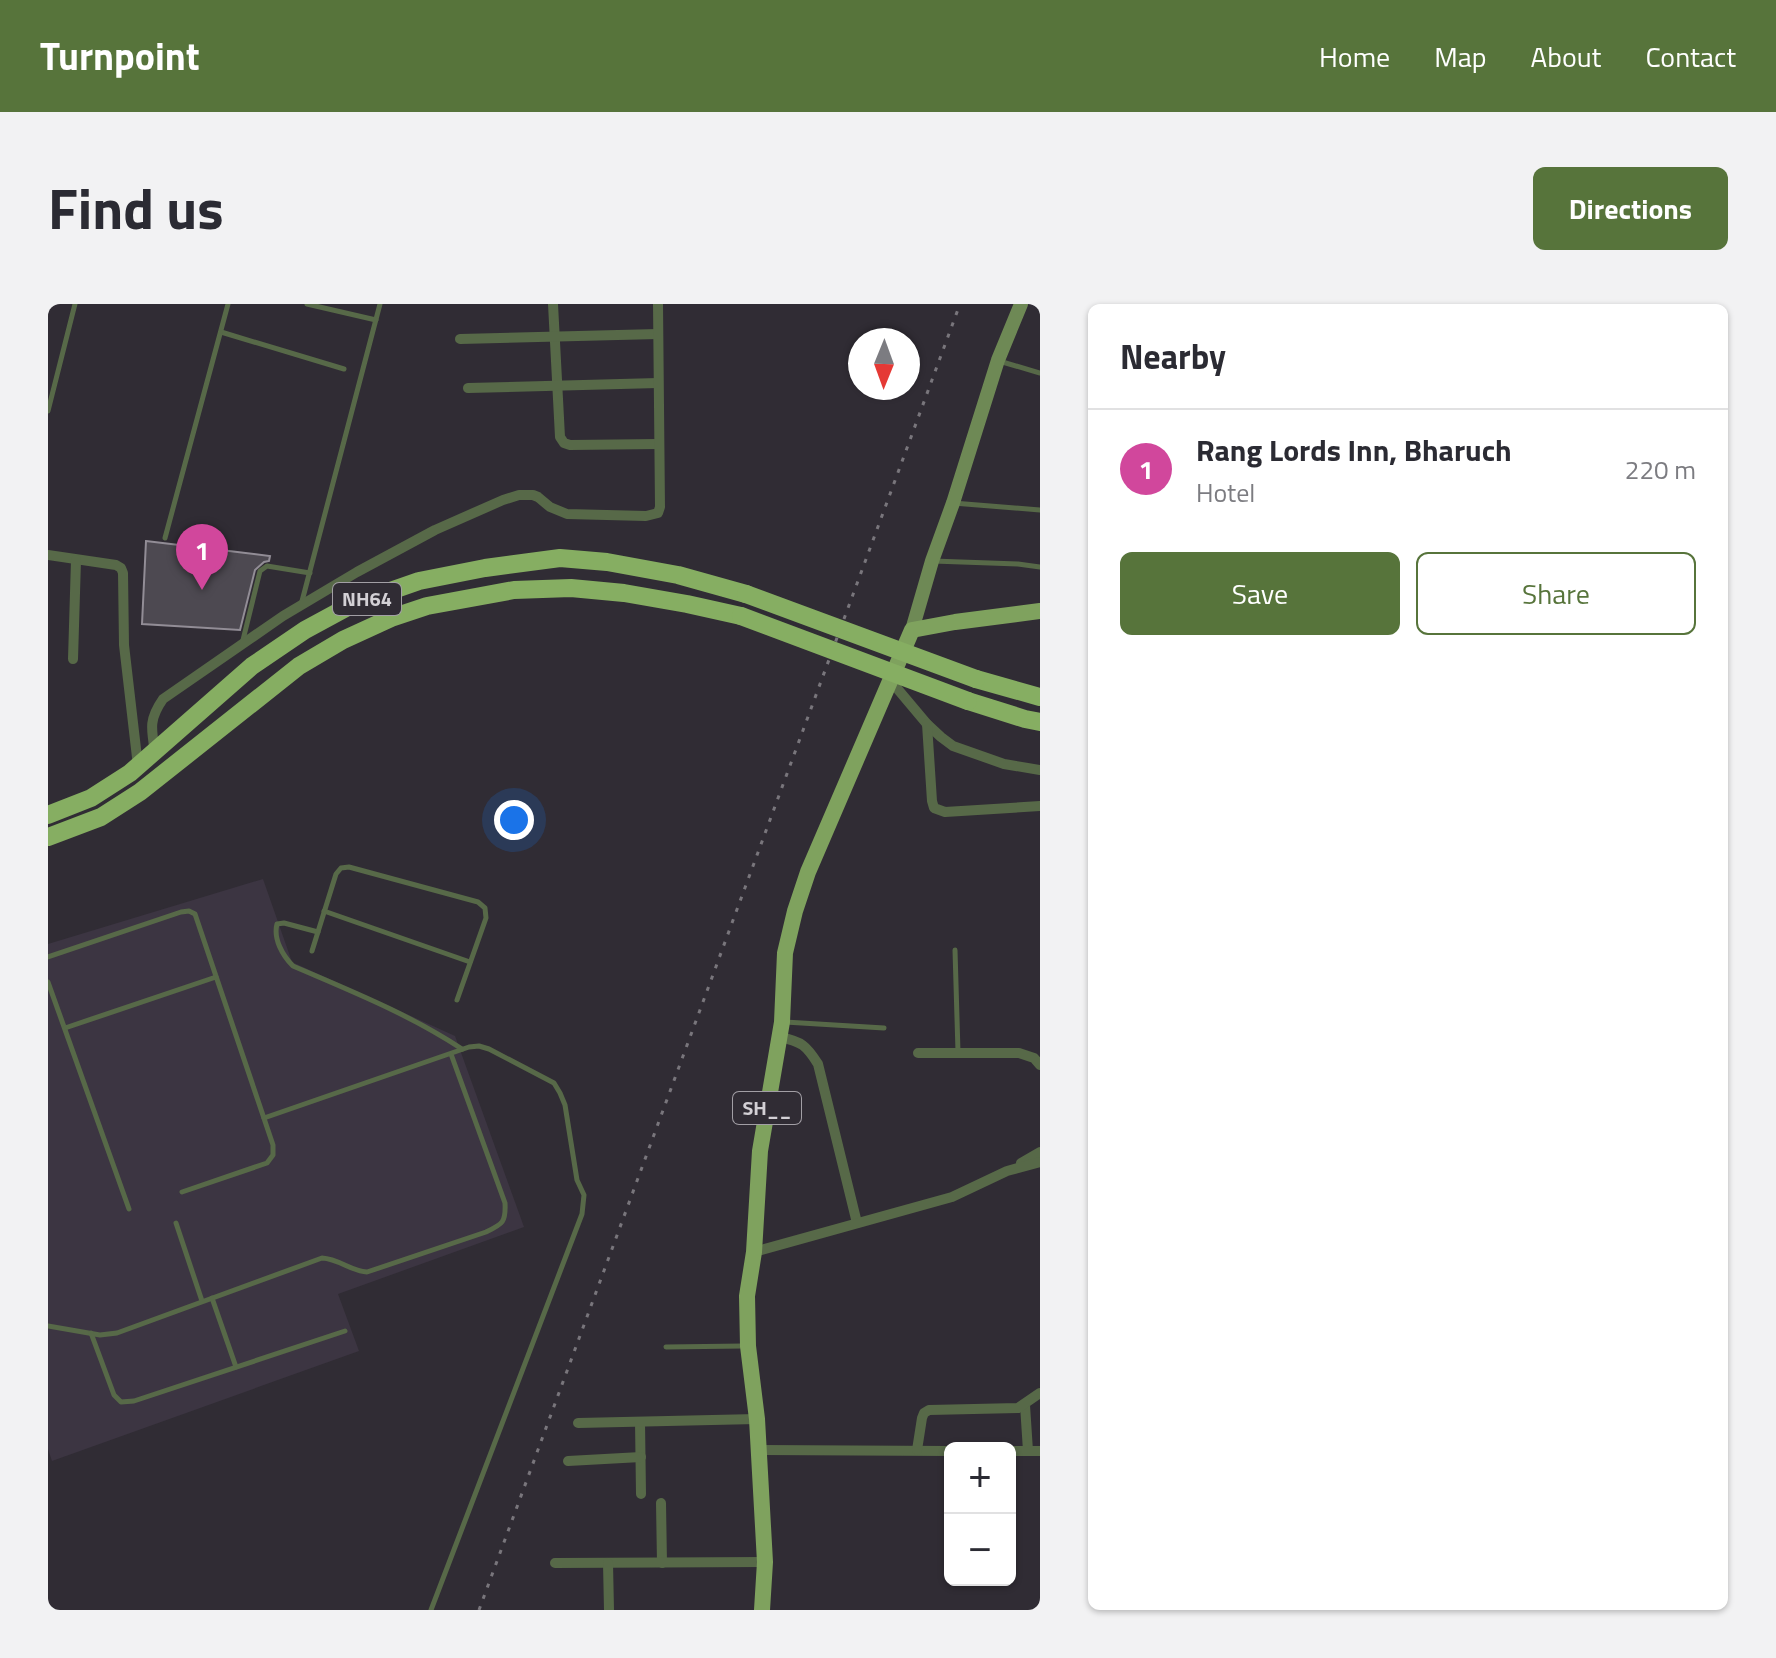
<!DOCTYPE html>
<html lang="en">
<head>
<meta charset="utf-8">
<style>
	:root { --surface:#fff; --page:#f2f2f3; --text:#2b2b33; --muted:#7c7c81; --line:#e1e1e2; --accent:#57743b }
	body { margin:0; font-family:"Titillium Web",sans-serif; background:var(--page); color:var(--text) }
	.controls { position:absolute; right:24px; bottom:24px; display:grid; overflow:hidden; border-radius:12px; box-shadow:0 2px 6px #0004 }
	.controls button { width:72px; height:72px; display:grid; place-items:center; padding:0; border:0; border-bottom:2px solid var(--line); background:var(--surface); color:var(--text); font:40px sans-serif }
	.compass { position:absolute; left:800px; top:24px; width:72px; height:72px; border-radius:50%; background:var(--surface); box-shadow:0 2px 6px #0004; rotate:181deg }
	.you { position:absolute; left:466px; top:516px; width:28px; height:28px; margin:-20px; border:6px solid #fff; border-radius:50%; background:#1a73e8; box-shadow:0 0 0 12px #1a73e833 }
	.badge { display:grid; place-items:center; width:52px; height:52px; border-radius:50%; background:var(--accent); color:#fff; font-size:26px; font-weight:700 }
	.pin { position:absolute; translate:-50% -66px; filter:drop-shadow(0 2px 4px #0008) }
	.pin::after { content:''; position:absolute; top:42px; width:28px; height:24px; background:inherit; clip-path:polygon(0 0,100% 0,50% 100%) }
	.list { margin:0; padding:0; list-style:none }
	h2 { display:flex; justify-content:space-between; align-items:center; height:104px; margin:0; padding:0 32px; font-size:34px }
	h2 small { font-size:26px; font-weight:400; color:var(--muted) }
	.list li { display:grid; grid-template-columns:52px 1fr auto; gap:24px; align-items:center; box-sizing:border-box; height:120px; padding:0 32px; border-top:2px solid var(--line) }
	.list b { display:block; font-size:30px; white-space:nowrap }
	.list p { margin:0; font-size:26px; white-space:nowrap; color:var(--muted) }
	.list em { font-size:26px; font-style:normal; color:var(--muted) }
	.actions { display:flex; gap:16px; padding:24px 32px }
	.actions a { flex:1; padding:18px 0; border:2px solid var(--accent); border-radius:12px; text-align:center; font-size:28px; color:var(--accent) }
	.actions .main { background:var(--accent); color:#fff }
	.map { position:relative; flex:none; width:992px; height:1306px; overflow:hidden; border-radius:12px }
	header { display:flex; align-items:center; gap:48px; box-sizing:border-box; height:112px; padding:0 40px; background:var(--accent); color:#fff }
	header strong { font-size:38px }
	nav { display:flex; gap:44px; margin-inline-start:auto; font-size:28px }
	.intro { display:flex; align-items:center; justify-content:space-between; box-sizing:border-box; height:192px; padding:0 48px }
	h1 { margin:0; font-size:56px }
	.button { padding:20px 36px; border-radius:12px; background:var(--accent); color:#fff; font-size:28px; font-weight:700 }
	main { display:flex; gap:48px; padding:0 48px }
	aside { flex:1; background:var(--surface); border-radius:12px; box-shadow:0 2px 6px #0004 }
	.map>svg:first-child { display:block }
	.built { fill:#3c3542 }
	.building { fill:#4d4951; stroke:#928d96; stroke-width:2 }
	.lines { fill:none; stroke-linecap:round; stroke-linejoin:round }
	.service { stroke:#576948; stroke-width:5 }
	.minor { stroke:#576948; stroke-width:10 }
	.secondary { stroke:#6e8955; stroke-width:14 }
	.primary { stroke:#7fa25e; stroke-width:16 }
	.trunk { stroke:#86ae62; stroke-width:18 }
	.rail { stroke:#79767c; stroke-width:3; stroke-dasharray:4 8; stroke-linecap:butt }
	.trunk-bridge { stroke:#86ae62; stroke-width:18 }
	.labels { text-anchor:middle; stroke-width:6; stroke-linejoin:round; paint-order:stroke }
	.shield { fill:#302c34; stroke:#a29fa5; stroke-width:2 }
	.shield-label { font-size:20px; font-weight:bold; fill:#d3d0d5 }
</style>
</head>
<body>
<header>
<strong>Turnpoint</strong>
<nav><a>Home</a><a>Map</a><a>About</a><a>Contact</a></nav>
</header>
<div class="intro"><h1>Find us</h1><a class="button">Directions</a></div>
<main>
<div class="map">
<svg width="992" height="1306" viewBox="0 0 992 1306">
	<rect width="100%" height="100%" fill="#302c34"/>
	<path class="built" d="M215,575L244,658L407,732L476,923L290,990L311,1047L4,1157L0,1145V640Z"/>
	<path class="building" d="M98,237L222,252L221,257L216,258L207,266L192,326L94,320Z"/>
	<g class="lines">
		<g class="service">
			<path d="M259,0L328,16"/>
			<path d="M173,28L296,65"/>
			<path d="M951,57L992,69"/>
			<path d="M0,107L27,0"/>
			<path d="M905,199L992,206"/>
			<path d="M117,234L180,0"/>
			<path d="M885,257L970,260L992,263"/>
			<path d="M253,301L332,0"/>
			<path d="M194,340L212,267L219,262L262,269"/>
			<path d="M276,607L422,658"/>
			<path d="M270,628L236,619L229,620C225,635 235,652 245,662C303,687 361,710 414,745"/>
			<path d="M907,646L910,748"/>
			<path d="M264,647L288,570L293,564L301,563L430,598L437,604L438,614L409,696"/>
			<path d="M0,653L133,608L141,607L147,610L225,841V851L219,859L134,888"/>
			<path d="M0,678L81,905"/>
			<path d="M737,718L836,724"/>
			<path d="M17,724L168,673"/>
			<path d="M216,814L421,743L431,742L441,745L506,779L512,789L517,801L529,876L536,891L534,910L383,1306"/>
			<path d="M128,919L154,997"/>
			<path d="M164,994L188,1063"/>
			<path d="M0,1022L52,1031L69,1029L274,954C291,955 303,967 319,968L438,928C455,920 458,918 457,899L403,750"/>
			<path d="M43,1029L66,1091L73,1098L86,1097L297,1027"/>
			<path d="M618,1043L695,1042"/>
		</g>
		<g class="minor">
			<path d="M505,0L512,133L516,139L522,141L611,140"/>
			<path d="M412,35L610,30"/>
			<path d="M420,84L610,79"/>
			<path d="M0,251L68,261L73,264L75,269L76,341L90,462"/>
			<path d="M25,355L28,256"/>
			<path d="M842,376L879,420L893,433L905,442L956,460L992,466"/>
			<path d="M879,420L884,497L886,504L897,508L992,502"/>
			<path d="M107,448C103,424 101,415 115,395L235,312L309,268L387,226L455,196L471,191H485L490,193L502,203L519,210L598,212L610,209L612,203L610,0"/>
			<path d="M732,733C754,738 758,741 770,760L809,919"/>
			<path d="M870,749H971L986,754L992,761"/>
			<path d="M973,859L992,848"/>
			<path d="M706,948L904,893L959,867L992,858"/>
			<path d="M977,1101L980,1147"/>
			<path d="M592,1118L593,1190"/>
			<path d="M530,1119L709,1115"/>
			<path d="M711,1146L902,1147"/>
			<path d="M869,1146L874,1114L876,1109L881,1106L970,1104L992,1089"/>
			<path d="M962,1147H992"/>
			<path d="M520,1157L593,1153"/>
			<path d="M613,1199L614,1259"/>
			<path d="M507,1259L717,1258"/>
			<path d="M560,1259L561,1306"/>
		</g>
		<path class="secondary" d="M864,326L884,257L905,199L950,56L973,0"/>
		<path class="primary" d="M714,1306L717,1258L709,1115L700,1042L699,992L706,948L712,847L734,718L737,649L747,607L760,568L864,326L907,318L992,307"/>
		<g class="trunk">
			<path d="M928,375L992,393"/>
			<path d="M920,397L977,415L992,418"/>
			<path d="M0,511L43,494L82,469L204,362L257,326L305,300L371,277L437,264L512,254L559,258L630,271L698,290"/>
			<path d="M0,533L53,513L92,488L251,362L295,336L343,314L379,302L466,286L523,284L576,289L639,300L693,312"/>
		</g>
		<path class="rail" d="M431,1306L912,0"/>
		<g class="trunk-bridge">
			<path d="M698,290L928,375"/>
			<path d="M693,312L920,397"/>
		</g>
	</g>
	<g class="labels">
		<g class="shield">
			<rect x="285" y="279" width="68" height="32" rx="6"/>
			<rect x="685" y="788" width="68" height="32" rx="6"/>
		</g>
		<g class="shield-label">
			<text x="319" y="302">NH64</text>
			<text x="719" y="811">SH__</text>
		</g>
	</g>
</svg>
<div class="controls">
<button>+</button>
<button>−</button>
</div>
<svg class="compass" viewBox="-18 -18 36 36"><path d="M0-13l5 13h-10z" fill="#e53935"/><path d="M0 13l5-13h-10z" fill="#7c7c81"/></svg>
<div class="you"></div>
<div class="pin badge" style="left:154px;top:286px;background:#d1479c">1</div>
</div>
<aside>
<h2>Nearby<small></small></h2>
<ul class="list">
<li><span class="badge" style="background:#d1479c">1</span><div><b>Rang Lords Inn, Bharuch</b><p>Hotel</p></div><em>220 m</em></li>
</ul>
<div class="actions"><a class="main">Save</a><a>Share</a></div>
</aside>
</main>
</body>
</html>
